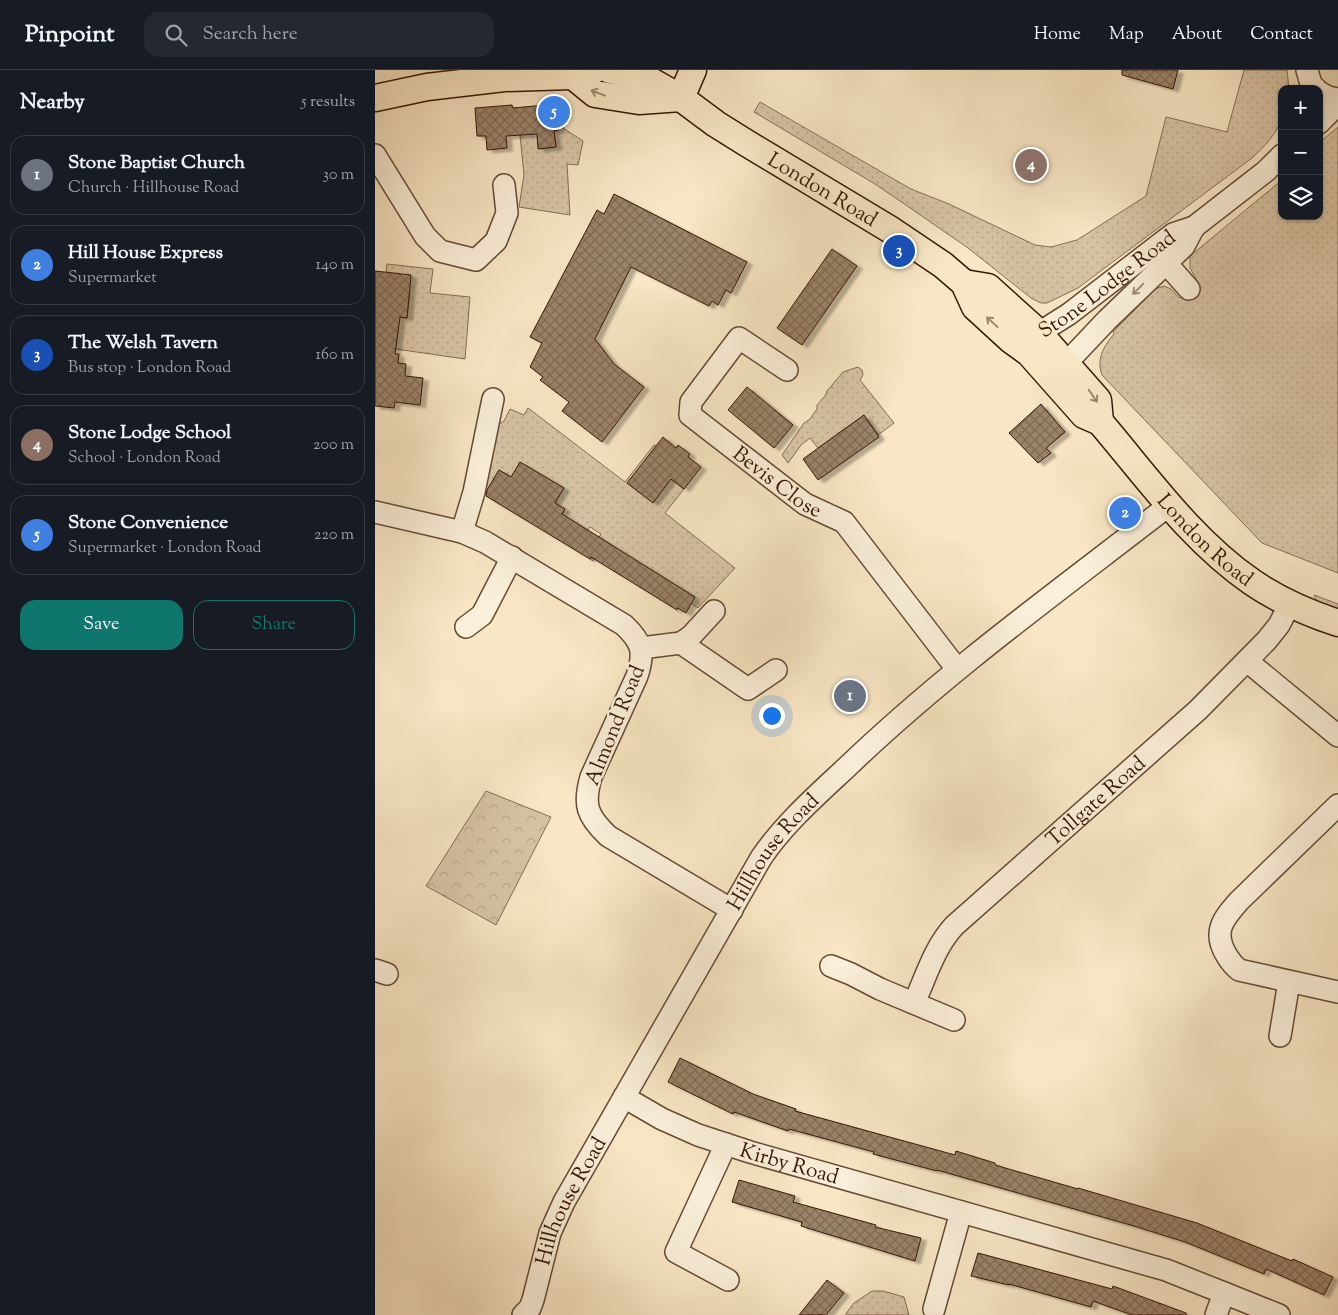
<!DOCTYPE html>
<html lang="en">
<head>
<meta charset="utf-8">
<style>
	:root { --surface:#171b24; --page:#242831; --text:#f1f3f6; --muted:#9ea1a6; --line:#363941; --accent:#0f766e }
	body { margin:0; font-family:"Sorts Mill Goudy",serif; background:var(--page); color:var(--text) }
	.controls { position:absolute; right:15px; top:15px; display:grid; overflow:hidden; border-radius:10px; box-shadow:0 1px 4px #0004 }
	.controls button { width:45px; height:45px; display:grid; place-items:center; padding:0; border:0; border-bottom:1px solid var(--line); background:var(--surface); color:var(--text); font:25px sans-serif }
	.you { position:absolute; left:396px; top:645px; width:18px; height:18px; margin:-12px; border:4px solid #fff; border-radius:50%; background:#1a73e8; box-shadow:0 0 0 8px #1a73e833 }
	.badge { display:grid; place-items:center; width:32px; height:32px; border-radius:50%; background:var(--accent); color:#fff; font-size:16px; font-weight:700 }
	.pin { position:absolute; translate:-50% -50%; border:2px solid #fff; box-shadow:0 1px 5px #0006 }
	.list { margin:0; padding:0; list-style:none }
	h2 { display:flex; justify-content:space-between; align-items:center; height:65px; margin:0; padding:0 20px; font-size:21px }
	h2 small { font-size:16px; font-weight:400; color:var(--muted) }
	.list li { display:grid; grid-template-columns:32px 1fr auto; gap:15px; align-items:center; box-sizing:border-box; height:80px; margin:0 10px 10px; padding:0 10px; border:1px solid var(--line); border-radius:15px }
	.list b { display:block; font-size:19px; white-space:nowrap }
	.list p { margin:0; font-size:16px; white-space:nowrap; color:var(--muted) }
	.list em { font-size:16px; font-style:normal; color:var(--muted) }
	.actions { display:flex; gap:10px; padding:15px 20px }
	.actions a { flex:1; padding:11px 0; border:1px solid var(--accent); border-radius:15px; text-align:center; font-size:18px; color:var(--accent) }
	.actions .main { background:var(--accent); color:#fff }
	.icon { flex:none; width:28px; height:28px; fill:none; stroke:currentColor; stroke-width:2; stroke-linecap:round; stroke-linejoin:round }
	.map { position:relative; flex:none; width:963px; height:1245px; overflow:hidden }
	header { display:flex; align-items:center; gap:30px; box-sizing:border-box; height:70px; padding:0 25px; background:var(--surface); border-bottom:1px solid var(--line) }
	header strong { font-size:24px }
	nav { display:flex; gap:28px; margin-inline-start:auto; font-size:18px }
	.search { width:350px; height:45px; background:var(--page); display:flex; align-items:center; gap:12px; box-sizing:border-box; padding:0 18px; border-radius:15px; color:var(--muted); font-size:19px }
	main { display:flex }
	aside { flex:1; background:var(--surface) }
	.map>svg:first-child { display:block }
	.grass { fill:url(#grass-dots); stroke:#866d55 }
	.forest { fill:url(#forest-crowns); stroke:#866d55 }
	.building { fill:url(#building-cross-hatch); stroke:#361706; filter:url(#shadow) }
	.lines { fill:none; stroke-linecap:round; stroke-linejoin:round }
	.minor-casing { stroke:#664b36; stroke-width:24 }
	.major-casing { stroke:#361706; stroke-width:29 }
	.minor { stroke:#faefd9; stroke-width:21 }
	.major { stroke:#f8e6c4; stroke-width:26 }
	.oneway { stroke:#a1896e }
	.oneway2 { stroke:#a28e7a }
	.labels { text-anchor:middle; stroke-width:5; stroke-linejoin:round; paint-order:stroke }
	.street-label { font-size:21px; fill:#361706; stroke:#faefd9 }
</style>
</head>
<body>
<header>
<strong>Pinpoint</strong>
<div class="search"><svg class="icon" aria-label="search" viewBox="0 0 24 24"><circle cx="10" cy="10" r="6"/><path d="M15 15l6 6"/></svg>Search here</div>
<nav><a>Home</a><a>Map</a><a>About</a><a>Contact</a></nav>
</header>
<main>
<aside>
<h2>Nearby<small>5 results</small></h2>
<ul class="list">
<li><span class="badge" style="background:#6b7280">1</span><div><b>Stone Baptist Church</b><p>Church · Hillhouse Road</p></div><em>30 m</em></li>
<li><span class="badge" style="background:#3f7fe0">2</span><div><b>Hill House Express</b><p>Supermarket</p></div><em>140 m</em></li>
<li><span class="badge" style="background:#1a4fb4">3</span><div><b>The Welsh Tavern</b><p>Bus stop · London Road</p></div><em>160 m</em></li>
<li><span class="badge" style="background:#8d6e63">4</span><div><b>Stone Lodge School</b><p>School · London Road</p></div><em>200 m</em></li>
<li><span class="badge" style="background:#3f7fe0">5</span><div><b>Stone Convenience</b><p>Supermarket · London Road</p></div><em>220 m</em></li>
</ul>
<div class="actions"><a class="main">Save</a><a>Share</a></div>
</aside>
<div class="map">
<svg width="963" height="1245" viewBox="0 0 963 1245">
	<defs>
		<pattern id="grass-dots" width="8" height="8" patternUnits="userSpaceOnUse" patternTransform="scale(1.25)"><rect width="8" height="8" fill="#d7c3a4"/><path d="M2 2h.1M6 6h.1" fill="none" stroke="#b9a78c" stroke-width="1.8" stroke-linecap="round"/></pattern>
		<pattern id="forest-crowns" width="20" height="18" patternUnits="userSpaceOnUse" patternTransform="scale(1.25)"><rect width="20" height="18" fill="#d7c3a4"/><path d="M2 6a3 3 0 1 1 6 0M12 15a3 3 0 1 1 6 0" fill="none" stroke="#b9a78c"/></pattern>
		<pattern id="building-cross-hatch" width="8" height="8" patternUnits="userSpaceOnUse" patternTransform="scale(1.25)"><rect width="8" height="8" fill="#9b8369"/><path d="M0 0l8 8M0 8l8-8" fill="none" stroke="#7f6a54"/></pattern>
		<filter id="shadow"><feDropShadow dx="5.5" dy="3" stdDeviation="1" flood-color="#0004"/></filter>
	</defs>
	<rect width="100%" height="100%" fill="#f8e6c4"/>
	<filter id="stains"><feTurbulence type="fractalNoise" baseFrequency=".004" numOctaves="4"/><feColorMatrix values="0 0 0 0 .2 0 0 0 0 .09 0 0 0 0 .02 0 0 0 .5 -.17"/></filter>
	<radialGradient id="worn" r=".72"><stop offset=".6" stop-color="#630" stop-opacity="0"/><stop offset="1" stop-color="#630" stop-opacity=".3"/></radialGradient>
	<g class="grass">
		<path d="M869,0H912L914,19H907C907,27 908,38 907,46C904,62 888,78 877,88L703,218L672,233H666L656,228L593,178L528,133L500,114L379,42L385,32L536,119L574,134L660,175L676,177L702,170L771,126L791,47L852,62Z"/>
		<path d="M182,43H186L188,58L208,71L203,95L192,94L195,145L144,137L149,105L144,55L162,62L164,79L181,77L179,61Z"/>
		<path d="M963,57V503L887,473L727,305C721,289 729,276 739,264L738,262L780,219L789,216L796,219L804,228L824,214L815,198V186L907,110V146H944V73Z"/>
		<path d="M12,194L58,199L55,223L95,227L90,289L0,276V273L21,276L24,251L0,245L32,248L35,221L23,219L24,204L11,202Z"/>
		<path d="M483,297L487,300L488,305L485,310L519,353L503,365L489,345L443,378L435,368L426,375L413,393L407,385L429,353L435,349L442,339V335L450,326L452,321L468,302Z"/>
		<path d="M153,338L250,412L279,375L281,376L296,409L309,419L290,443L360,498L323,538L316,533L320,527L230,473L218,491L215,489L227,471L223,469L226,464L215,457L211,462L187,444L190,439L130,410L133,405L124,400L110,424L106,421L120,357L129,351L135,339L149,345Z"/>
		<path d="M939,525L963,534V540L943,533Z"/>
		<path d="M497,1221H508L529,1227L534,1245H470L479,1233Z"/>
	</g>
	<path class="forest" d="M111,721L176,747L121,855L51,816Z"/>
	<g class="building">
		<path d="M747,0H803L798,19L747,5Z"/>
		<path d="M181,34L184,60L179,61L181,77L163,79L162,64L131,66L132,78L112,80L111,66H102L100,38L137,35L138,38Z"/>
		<path d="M239,124L372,192L356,223L351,220L343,235L337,231L334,236L256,197L220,269L239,294L269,317L227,372L187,341L194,332L165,310L168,307L155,297L167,273L155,267L222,140L229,144Z"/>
		<path d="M457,179L482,196L427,275L402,258Z"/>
		<path d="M0,201L36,205L32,248L25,247L20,284H24L23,293L31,294L30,306L48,308L45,335L20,332L19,338L0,336Z"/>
		<path d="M372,317L418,355L399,378L353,340Z"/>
		<path d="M666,334L690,362L671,378L676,383L663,393L634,363Z"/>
		<path d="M489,345L504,367L443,410L428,389Z"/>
		<path d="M288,367L301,378L303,375L315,384L313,387L326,397L309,419L296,409L278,433L252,413Z"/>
		<path d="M145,392L189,418L180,433L190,439L187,444L320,527L311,543L303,538L302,540L216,487L215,489L111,426L112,420L124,400L136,407Z"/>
		<path d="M305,988L378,1024L421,1039L420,1041L580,1085L581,1081L620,1093V1095L703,1119V1118L822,1153L917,1191L918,1189L958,1207L949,1225L891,1199L889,1204L810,1172L759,1156L562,1100V1101L498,1084L499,1082L414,1059L413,1061L359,1042L358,1044L293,1012Z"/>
		<path d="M364,1110L420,1126L418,1132L501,1155L500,1157L546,1168L540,1191L426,1156L427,1152L357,1132Z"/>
		<path d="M603,1183L737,1219L738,1216L811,1243V1245H757L718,1231L716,1237L634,1214V1215L596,1206Z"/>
		<path d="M452,1210L469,1223L451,1245H424Z"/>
	</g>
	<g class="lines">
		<defs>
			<g id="minor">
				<path d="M932,0L936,14L941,19"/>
				<path d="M944,22L953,27L963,29L957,40L944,53"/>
				<path d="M0,85L50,166L65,181L101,190L121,171L132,143L129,115"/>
				<path d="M791,193L814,219"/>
				<path id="s1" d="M658,276L664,263L694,244L798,164L819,157L891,101L907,85"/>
				<path id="s2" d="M412,300L364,268L316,332L315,345L430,434L469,452L582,599"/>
				<path d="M681,304L732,250L809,176L819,157"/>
				<path d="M0,442L87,462L110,472L249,555C267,572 270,582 262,606L216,707C208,735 212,746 233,766L357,840"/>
				<path d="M87,462L99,422L118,329"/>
				<path d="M91,557L107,545L137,487"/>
				<path d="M306,573L316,566L339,541"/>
				<path d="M266,578L306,573L373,619L401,600"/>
				<path d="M872,591L963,666"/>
				<path d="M963,735L864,831C848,849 837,862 852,886C855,891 859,896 864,900L963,922"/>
				<path d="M456,896L476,904L505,919L579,950"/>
				<path d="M0,900L12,904"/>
				<path id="s3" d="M539,933C551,907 559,878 579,856L823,640L892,570L904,555L915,534"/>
				<path d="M905,966L914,912"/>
				<path id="s4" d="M249,1027L287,1049L323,1065L375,1082L791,1200L849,1223L841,1245"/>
				<path d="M351,1074L301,1182L353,1210"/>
				<path d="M849,1223L904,1245"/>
				<path d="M559,1239L586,1142"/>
				<path id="s5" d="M148,1245L155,1238L158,1230L175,1163L189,1132L386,788C409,754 442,725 472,697C569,604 678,525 784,443L794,434"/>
			</g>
			<g id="major">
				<path id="s6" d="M235,0L269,7L306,28L341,54L373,74L516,160L568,195L589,213L600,237L636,270L654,283L709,345L725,352C772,407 816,470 877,512C903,530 933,543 963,553"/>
				<path d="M198,6L220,24L264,31L306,28"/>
				<path d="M0,28L52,17L129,8L198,6L219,0"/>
				<path d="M306,28L318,0"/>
				<path d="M589,213L613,217L664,263L723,330L725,352"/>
			</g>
		</defs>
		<use href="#minor" class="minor-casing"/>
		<use href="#major" class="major-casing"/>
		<use href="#minor" class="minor"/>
		<use href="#major" class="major"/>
	</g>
	<defs><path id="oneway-shaft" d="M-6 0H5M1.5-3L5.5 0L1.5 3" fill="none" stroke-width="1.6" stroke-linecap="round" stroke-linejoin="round" transform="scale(1.25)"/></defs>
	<g class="oneway">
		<use href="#oneway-shaft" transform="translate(223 23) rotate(-159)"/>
		<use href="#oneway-shaft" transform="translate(617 252) rotate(-138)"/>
		<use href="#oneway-shaft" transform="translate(718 326) rotate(55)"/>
	</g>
	<use class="oneway2" href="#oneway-shaft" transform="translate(763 219) rotate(135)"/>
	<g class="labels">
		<g class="street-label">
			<text dy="7" stroke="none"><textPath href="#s6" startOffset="246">London Road</textPath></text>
			<text dy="7" stroke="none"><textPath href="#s1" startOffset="98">Stone Lodge Road</textPath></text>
			<text dy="7" stroke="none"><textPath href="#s2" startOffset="261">Bevis Close</textPath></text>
			<text dy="7" stroke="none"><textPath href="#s6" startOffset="772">London Road</textPath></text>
			<text transform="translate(239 655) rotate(-68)" y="7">Almond Road</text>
			<text dy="7" stroke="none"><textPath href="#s3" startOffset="276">Tollgate Road</textPath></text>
			<text dy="7" stroke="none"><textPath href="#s5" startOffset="530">Hillhouse Road</textPath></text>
			<text dy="7" stroke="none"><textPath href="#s4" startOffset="179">Kirby Road</textPath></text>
			<text dy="7" stroke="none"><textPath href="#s5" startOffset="125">Hillhouse Road</textPath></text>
		</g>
	</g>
	<rect width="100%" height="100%" filter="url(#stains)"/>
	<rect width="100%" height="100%" fill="url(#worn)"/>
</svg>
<div class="controls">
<button>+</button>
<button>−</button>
<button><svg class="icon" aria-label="layers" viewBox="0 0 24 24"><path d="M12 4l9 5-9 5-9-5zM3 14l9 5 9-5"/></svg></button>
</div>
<div class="you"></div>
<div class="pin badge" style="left:475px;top:626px;background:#6b7280">1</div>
<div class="pin badge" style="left:750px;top:443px;background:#3f7fe0">2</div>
<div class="pin badge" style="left:524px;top:181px;background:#1a4fb4">3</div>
<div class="pin badge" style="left:656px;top:95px;background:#8d6e63">4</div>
<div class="pin badge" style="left:179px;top:42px;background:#3f7fe0">5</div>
</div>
</main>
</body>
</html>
